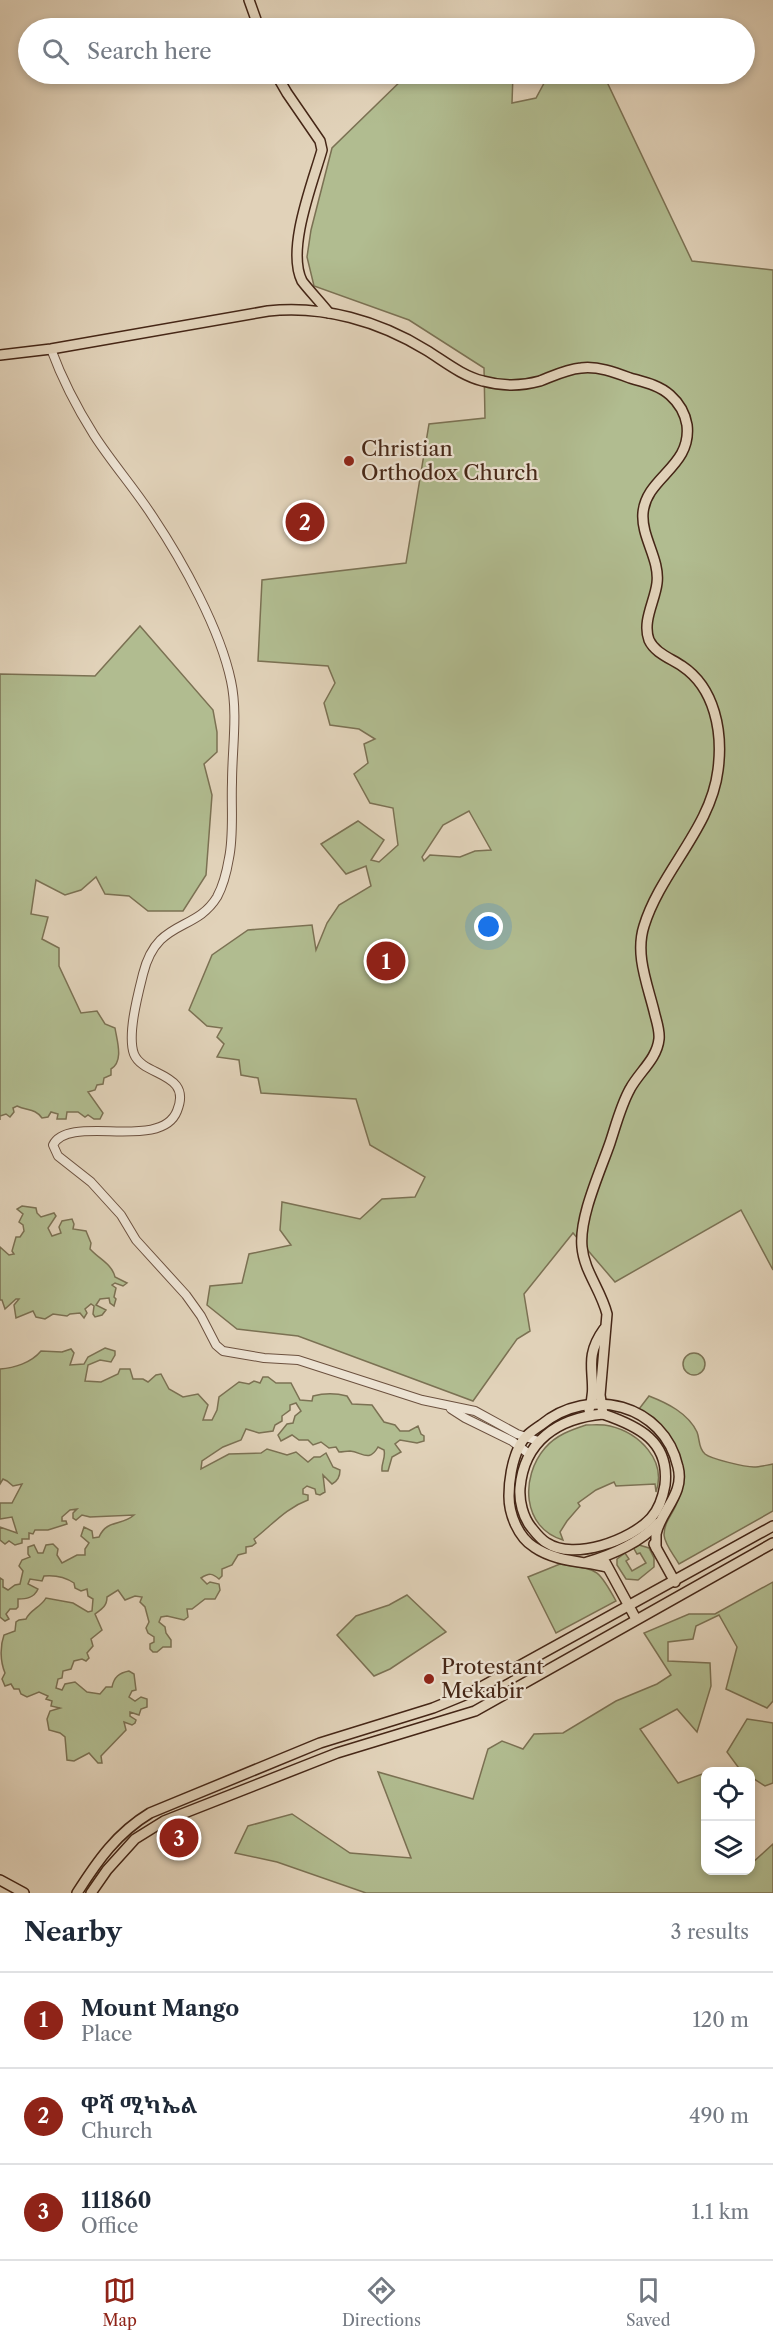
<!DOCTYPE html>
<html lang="en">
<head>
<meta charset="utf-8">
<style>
	:root { --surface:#fff; --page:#f2f2f3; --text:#1f2937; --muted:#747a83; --line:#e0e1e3; --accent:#8f2418 }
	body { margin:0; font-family:"Libre Caslon Text","Noto Serif Ethiopic",serif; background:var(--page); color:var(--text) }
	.controls { position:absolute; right:18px; bottom:18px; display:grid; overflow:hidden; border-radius:12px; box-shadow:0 3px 9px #0003 }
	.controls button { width:54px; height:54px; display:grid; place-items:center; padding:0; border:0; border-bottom:2px solid var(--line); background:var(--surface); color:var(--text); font:30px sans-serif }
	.you { position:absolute; left:489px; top:927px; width:21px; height:21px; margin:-15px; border:4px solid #fff; border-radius:50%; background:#1a73e8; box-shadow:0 0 0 9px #1a73e833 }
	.badge { display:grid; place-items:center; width:39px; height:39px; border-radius:50%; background:var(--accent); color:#fff; font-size:20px; font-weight:700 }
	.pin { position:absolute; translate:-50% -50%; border:3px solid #fff; box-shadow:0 2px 6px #0006 }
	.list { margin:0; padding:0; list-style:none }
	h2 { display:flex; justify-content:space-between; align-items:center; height:78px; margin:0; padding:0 24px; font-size:26px }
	h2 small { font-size:20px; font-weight:400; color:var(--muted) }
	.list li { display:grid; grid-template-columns:39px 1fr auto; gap:18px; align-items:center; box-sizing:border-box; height:96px; padding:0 24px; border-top:2px solid var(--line) }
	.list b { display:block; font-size:22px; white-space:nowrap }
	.list p { margin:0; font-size:20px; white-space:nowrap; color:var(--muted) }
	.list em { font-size:20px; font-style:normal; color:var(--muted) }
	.icon { flex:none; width:33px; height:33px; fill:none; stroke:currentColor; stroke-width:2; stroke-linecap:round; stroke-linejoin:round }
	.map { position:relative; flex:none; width:773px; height:1893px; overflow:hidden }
	.search { position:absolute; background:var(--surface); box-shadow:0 3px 9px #0003; left:18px; right:18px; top:18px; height:66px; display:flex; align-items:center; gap:15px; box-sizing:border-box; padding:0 21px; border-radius:33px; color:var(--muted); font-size:22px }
	.sheet { height:366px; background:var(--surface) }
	nav { display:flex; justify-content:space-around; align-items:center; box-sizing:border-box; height:84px; border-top:2px solid var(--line); background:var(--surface); font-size:16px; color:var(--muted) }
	nav a { display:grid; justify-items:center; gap:3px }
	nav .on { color:var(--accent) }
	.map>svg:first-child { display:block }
	.green { fill:#b1bc90; stroke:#7b7153; stroke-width:1.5; fill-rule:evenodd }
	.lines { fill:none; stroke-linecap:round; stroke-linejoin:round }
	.minor-casing { stroke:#6c513f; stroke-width:10 }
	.major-casing { stroke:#452616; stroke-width:12 }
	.minor { stroke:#ece2d2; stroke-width:8 }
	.major { stroke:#e1d2b9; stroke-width:9 }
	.poi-dot { fill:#8f2418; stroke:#ece2d2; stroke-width:2 }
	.labels { text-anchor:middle; stroke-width:4.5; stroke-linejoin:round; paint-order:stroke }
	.poi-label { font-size:21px; fill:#452616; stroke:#ece2d2; text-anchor:start }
</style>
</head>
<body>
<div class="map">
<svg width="773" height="1893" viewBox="0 0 773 1893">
	<rect width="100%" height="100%" fill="#e1d2b9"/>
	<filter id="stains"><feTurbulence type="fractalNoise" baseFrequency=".00333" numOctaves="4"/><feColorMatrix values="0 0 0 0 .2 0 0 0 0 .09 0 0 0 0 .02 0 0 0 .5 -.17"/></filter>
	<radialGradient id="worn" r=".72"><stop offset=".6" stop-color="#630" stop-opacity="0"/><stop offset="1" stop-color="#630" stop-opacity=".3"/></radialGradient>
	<g class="green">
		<path d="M408,74H513L512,103L536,98L549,74H582L606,80L692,261L773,270V1270L741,1210L615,1282L573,1233L524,1294L530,1331L517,1339L473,1401L298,1336L237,1329L207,1305L210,1286L242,1283L249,1254L291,1245L280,1230L282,1202L360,1219L382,1199L415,1197L425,1177L370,1145L356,1099L261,1093L258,1078L241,1075L239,1060L217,1057L224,1044L217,1037L222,1028L207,1026L189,1010L212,955L248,930L312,925L316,950L327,923L339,905L371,886L366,866L346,874L321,844L358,821L384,840L371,860L379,862L398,845L393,808L370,803L354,774L368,763L364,744L375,739L359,729L330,725L324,703L335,683L328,666L258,661L262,580L406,563L429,424L485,418L484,368L409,320L314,286L307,257L311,230L332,148ZM469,811L491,850L475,851L460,857L430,855L424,861L422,857L443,825Z"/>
		<path d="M140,626L213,710L217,732V752L204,764L212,795L206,875L183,911H148L129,896L105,894L96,877L81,890L65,895L36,880L31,914L48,917L42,939L59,948V966L81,1013L97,1011L105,1024L115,1028C117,1041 124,1061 111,1069V1075L104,1078L103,1084L97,1085L95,1090L88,1092L103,1113L100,1119H94L88,1115L85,1117L78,1112H67L66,1119H57L58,1114L51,1112L48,1117L42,1118C35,1108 27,1111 17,1106L13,1108L14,1112L10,1117L6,1114L0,1116V1120V674L95,676Z"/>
		<path d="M22,1206L36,1208L37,1213L41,1217L54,1213L56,1216L48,1228L52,1236L61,1233L59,1227L62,1221L72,1219L74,1224L73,1229L86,1231L91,1243L90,1249C99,1259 112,1264 115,1277L127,1283L123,1286L115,1283L112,1285L116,1288L114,1297L116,1299L114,1306L110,1303L109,1298L100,1299L96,1305L106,1310L102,1315L95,1317L93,1314L94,1306L91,1304L85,1309L87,1313L84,1318L80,1313L70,1314L67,1316L53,1314L45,1319L36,1317L33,1311L16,1318L14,1305L19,1299H16L5,1309L2,1300H0V1247L9,1255L14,1254L12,1251L16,1237H20L24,1231L23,1225L19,1222L23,1214L17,1209Z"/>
		<path d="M105,1348L115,1351V1355L111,1362L100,1360L88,1365L85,1381L101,1382L118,1374L120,1369H130L133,1379H143L148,1382L156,1375L161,1374L169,1389L183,1397L198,1394L208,1405L203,1420H212L217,1410L219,1397L239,1382L249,1384L254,1381L260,1383L263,1377H268L276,1383H291L300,1400L312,1401L313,1396C324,1393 336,1393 347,1396L352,1404L372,1405L384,1422L395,1425L400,1431H409L418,1426L421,1434L424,1436V1441L417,1443L400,1440L395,1444L401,1452L392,1457L388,1471H382C381,1463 386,1458 384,1450L378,1447C369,1463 362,1452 350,1451C346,1451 343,1452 339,1452L336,1447L329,1448L321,1442L313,1445L308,1440H299L292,1435L281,1441L278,1435L287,1424L293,1423L295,1416L301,1411L296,1403L290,1405V1410L282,1416V1421L275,1425L273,1431L259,1433L246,1429L241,1440L223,1447L202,1461L201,1469L229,1454L261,1453L267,1449L287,1455L296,1452L308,1462L314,1457H320L326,1453L333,1467L340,1470C340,1477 338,1481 332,1484L323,1475L325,1492L320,1495L316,1494L315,1489L307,1486L303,1489V1494L308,1495V1500C286,1508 273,1524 254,1539L256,1543L252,1546L246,1547V1553L238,1555L232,1565L222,1569V1576L219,1579C212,1573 209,1573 201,1578L207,1584L210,1582L219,1584L220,1590L215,1599H205L192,1609H187L188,1617L184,1620L167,1616L161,1617L159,1622L165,1627L166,1633L171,1640V1647H163L157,1652H153L150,1649V1644L154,1642V1637L148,1633L146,1628L149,1622L145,1607L140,1602L142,1597L135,1596L125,1600L118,1590L107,1597C107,1606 102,1609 95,1614L102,1630L91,1639L93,1646L87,1653L89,1658L86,1661L82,1659L74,1661L71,1669L63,1671L62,1678L58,1679L56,1688L62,1690L65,1684L75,1682L87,1692L100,1694L106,1687H112C114,1677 119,1673 129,1671L134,1674L136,1690L132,1691L129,1697L135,1701L141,1697L147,1699V1707L141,1709L139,1715L130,1712V1716L136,1720L135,1723L132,1725L124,1722L126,1730L101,1756L102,1763H98L89,1753L74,1761L67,1760L65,1737L60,1733L49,1730L47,1719L50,1711L60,1708L51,1706L52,1701L46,1699L48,1696L39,1692L27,1697L21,1694L19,1689H14L11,1684L5,1686L2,1679L5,1673C0,1661 0,1646 4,1635L15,1631L16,1622L19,1620L26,1619C30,1610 41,1607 46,1598L73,1603L88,1612L92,1611L93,1599L88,1596L87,1589L81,1591L75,1588L74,1583C65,1577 54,1575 44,1576L42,1581L30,1579L28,1584L38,1589C34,1598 26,1599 18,1599V1607L16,1609H10L6,1614L9,1619L5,1621L0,1617V1578L3,1580V1587L8,1590L15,1585L20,1584L23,1571L19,1566L22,1560L30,1557L28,1554V1547L34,1545L38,1553H43L46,1545L53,1544L58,1549L57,1555L62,1563L77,1555H85V1549L89,1543L81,1536L84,1527L92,1531L93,1538L99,1537C107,1519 122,1526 134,1515L90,1517L82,1515L76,1520L73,1518V1513L77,1509L70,1510L62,1517V1521H66L67,1524L48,1530H35L33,1534L29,1533V1539H22V1543L15,1545L9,1541L5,1544L0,1540V1527L17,1533L12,1517L0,1519V1503H12L22,1484L13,1486L7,1481L3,1479L0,1484V1369C14,1368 31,1363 41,1351L62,1352L71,1349L74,1353L70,1365L84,1364L88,1357Z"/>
		<circle cx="694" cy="1364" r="11"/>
		<path d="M649,1396C667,1403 688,1413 697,1432C700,1439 698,1448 705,1454C711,1459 745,1467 754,1467C760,1467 767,1465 773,1464V1511L679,1564C674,1555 665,1545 664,1535C664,1522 672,1515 676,1505C695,1465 672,1430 639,1409Z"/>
		<path d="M586,1425C594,1425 602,1424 610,1426C639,1433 667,1460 656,1492L655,1484L616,1486L614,1482L596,1490L578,1503L580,1506L567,1521L560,1532L563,1540C522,1528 520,1477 545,1448C556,1435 571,1430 586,1425Z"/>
		<path d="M639,1545L649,1548L654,1558V1567L638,1580L626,1579L617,1565V1559L625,1553L629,1559L626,1561L632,1571L646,1563L640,1553L637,1554L633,1547Z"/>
		<path d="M560,1564C597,1570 597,1566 616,1601L556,1633L528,1577Z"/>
		<path d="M773,1582V1701L767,1708L726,1689L737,1647L719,1615L696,1626L693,1639L668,1642V1661L710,1663L711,1686L697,1732L677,1709L640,1729L678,1783L705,1773L706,1870H750L751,1864L773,1844V1893H366L277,1862L235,1853L248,1826L292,1814L350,1853L411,1858L378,1772L473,1799L488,1749L502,1741L523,1749L534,1734L563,1733L616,1701L657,1684L671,1675L644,1633L689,1614H715Z"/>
		<path d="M407,1595L446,1632L390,1669L374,1676L337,1635L356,1616L389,1605Z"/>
		<path d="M747,1719L773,1723V1783L765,1786L751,1777L750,1772L741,1771L727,1752Z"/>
	</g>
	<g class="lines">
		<defs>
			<g id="minor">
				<path d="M51,349C62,379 77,408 94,435C112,463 135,489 153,517C183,562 220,629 231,681C238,713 232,750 232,782C231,807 234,834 229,858C227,870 223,886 217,897C195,933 157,918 143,974C138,994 127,1035 134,1054C143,1077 193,1072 177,1111C161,1152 69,1113 53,1145L58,1156L91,1182L121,1215L136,1240L186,1295L201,1316L216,1345L223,1351L264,1358L298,1360L422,1400L475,1411L517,1434L538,1441"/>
				<path d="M451,1409L465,1418L512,1441L529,1454"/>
			</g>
			<g id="major">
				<path d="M249,0L259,28"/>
				<path d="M276,74L287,93L320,141L322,150C313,182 286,249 302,281C307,288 322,304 329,313"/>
				<path d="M0,355L51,349L268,311C323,305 379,321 426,350C444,361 462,376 483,381C501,386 522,386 540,381C553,376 567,369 581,368C598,366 614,372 630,378C644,382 659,385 670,395C679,403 685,413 687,425C692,467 646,477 643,513C641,537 660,559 657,583C655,601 642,621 649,640C655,653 670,658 682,666C715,688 723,732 718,770C711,828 661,871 644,926C635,954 647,983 654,1011C656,1020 660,1030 659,1039C657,1059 639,1072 630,1089C621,1105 616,1125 610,1143C600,1172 579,1217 582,1247C584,1271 601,1290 607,1314L600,1395L603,1414"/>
				<path d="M589,1410C600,1378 580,1362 604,1329"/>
				<path d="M603,1414C638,1426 670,1441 665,1485C663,1497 660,1508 651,1518C631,1540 574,1561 547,1543C541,1540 535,1532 531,1527C523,1517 519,1501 520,1488C524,1441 558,1418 603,1414Z"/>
				<path d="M654,1544L675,1582"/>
				<path d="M587,1562C612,1555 641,1542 658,1523"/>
				<path d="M605,1562L636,1619"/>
				<path d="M607,1567C582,1561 556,1562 534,1547C518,1537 509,1514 509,1496C509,1481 512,1461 519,1447C523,1437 532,1431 541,1425C589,1385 664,1404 678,1467C685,1494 661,1510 656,1534C656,1538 656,1544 656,1548"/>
				<path d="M0,1880L24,1893"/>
				<path d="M77,1893C98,1860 117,1833 150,1813L320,1743L433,1708L472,1692L773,1526"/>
				<path d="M91,1893L107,1870L135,1839L164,1821L337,1753L475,1711L773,1543"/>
			</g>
		</defs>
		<use href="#minor" class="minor-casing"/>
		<use href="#major" class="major-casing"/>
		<use href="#minor" class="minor"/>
		<use href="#major" class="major"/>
	</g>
	<g class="poi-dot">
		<circle cx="349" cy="461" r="6"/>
		<circle cx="429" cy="1679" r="6"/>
	</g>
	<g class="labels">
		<g class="poi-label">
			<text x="361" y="456">Christian<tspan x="361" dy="24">Orthodox Church</tspan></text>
			<text x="441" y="1674">Protestant<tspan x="441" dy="24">Mekabir</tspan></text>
		</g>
	</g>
	<rect width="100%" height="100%" filter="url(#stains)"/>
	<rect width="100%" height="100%" fill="url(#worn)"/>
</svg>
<div class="controls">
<button><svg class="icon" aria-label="locate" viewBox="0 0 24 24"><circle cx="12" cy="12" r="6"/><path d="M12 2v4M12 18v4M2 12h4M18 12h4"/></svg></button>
<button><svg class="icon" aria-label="layers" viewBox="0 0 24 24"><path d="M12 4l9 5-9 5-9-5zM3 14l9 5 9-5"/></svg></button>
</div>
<div class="you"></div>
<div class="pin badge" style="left:386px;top:961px">1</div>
<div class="pin badge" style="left:305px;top:522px">2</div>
<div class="pin badge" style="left:179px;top:1838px">3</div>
<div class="search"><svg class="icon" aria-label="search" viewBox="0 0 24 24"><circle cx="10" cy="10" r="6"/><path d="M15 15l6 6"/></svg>Search here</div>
</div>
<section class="sheet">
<h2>Nearby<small>3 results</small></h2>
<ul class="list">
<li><span class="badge">1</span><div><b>Mount Mango</b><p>Place</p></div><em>120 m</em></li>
<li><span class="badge">2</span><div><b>ዋሻ ሚካኤል</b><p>Church</p></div><em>490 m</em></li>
<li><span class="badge">3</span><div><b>111860</b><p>Office</p></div><em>1.1 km</em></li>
</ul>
</section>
<nav>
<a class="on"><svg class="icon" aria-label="map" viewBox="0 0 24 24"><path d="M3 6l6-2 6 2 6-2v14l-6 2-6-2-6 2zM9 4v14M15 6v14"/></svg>Map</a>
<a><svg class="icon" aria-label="directions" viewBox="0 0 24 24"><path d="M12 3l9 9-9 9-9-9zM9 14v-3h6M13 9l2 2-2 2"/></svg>Directions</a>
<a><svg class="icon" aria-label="saved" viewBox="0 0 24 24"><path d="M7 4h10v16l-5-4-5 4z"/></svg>Saved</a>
</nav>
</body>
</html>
